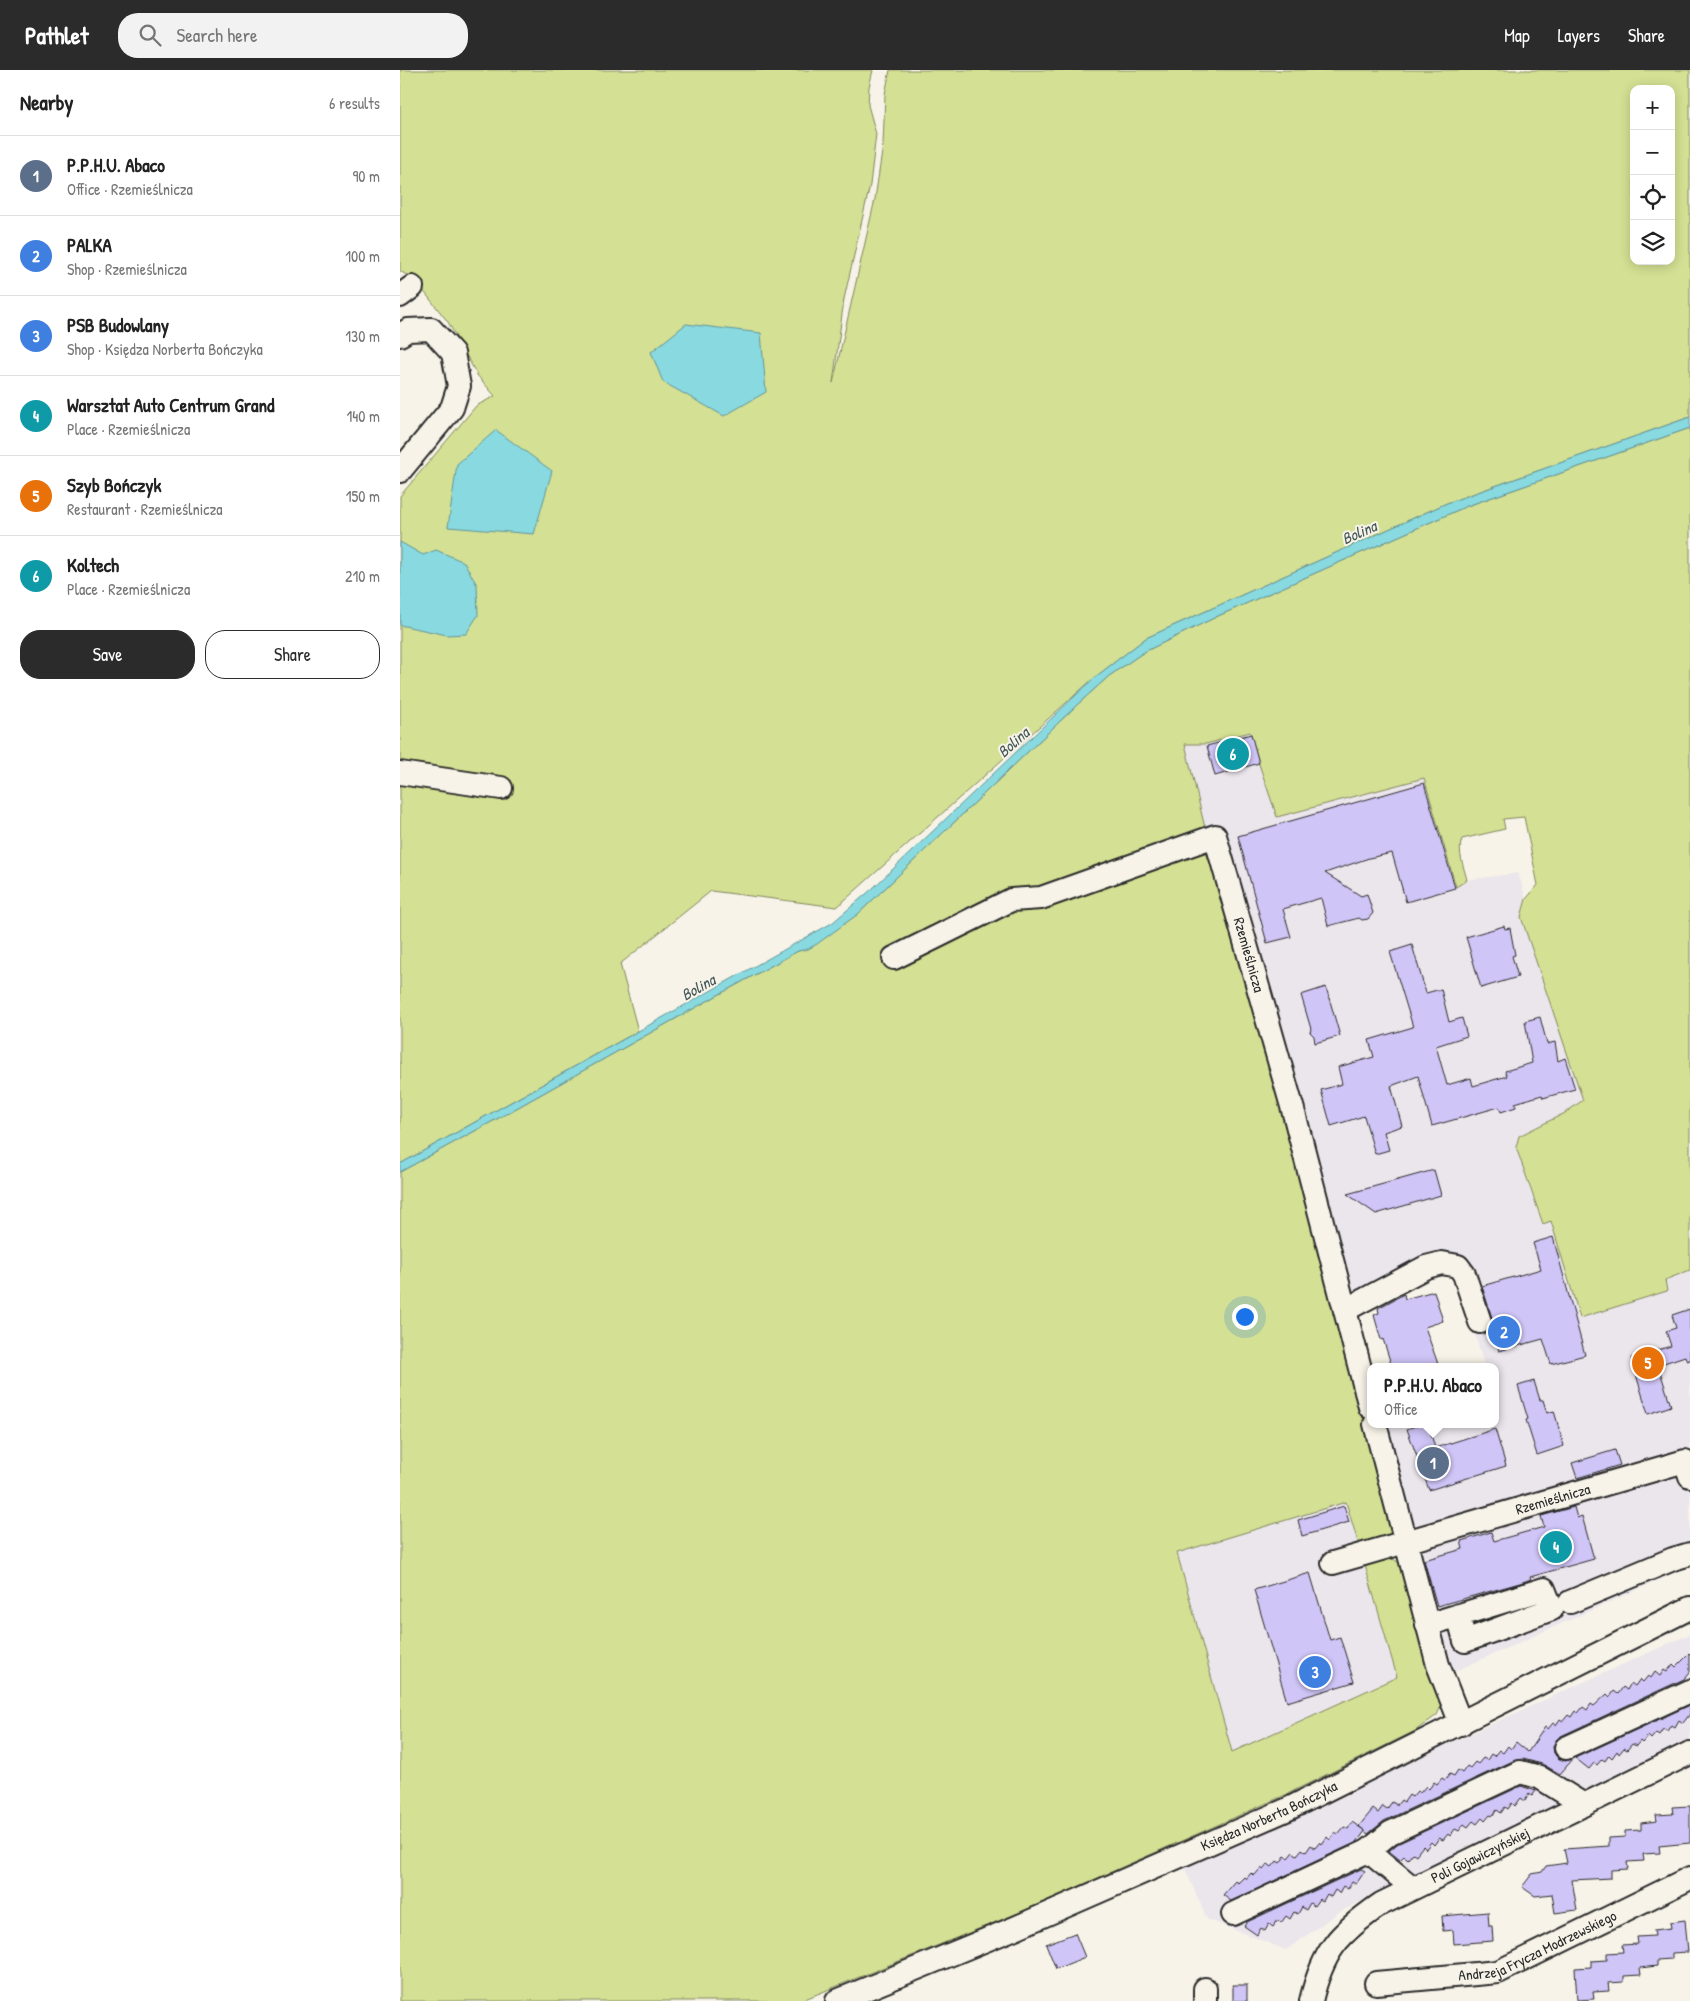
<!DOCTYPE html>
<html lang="en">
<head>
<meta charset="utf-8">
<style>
	:root { --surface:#fff; --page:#f2f2f2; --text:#222; --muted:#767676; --line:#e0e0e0; --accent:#2b2b2b }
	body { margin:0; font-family:"Patrick Hand",sans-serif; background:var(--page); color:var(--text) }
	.controls { position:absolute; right:15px; top:15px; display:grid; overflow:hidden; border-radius:10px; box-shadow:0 2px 12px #0003 }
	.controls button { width:45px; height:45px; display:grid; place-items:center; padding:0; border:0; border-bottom:1px solid var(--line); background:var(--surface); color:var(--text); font:25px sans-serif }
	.you { position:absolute; left:844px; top:1246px; width:18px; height:18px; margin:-12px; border:4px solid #fff; border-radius:50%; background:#1a73e8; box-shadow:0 0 0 8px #1a73e833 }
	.badge { display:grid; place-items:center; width:32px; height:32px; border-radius:50%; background:var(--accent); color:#fff; font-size:16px; font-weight:700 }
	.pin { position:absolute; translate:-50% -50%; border:2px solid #fff; box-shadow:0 1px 5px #0006 }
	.popup { position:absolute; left:967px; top:1293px; width:132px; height:65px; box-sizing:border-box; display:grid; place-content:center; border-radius:10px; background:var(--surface); filter:drop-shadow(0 1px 4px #0005); font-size:16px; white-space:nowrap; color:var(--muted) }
	.popup b { font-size:19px; color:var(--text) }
	.popup::after { content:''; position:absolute; left:50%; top:100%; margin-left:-10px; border:10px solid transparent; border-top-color:var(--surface) }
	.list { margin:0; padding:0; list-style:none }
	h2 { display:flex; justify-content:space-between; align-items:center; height:65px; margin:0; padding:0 20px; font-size:21px }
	h2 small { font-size:16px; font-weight:400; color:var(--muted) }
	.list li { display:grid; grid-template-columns:32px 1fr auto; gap:15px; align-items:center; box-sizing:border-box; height:80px; padding:0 20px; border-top:1px solid var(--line) }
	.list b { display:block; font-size:19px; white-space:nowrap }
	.list p { margin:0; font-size:16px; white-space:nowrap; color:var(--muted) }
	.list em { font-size:16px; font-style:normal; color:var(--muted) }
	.actions { display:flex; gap:10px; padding:15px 20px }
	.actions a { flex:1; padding:11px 0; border:1px solid var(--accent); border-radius:20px; text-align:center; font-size:18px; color:var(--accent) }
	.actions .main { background:var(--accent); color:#fff }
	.icon { flex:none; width:28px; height:28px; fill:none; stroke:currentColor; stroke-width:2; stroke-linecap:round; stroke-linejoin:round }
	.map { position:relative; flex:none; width:1290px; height:1931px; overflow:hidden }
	header { display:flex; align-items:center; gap:30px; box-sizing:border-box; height:70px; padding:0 25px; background:var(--accent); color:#fff }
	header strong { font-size:24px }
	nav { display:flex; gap:28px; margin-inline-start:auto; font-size:18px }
	.search { width:350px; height:45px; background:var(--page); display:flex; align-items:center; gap:12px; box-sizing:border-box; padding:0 18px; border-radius:20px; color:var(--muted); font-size:19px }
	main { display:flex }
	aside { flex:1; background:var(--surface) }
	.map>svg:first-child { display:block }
	.built { fill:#ebe5ec }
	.green { fill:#d4e093; stroke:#80865f; fill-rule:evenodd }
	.water { fill:#88dae0; stroke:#639498 }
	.building { fill:#cfc5f7; stroke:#2b2b2b }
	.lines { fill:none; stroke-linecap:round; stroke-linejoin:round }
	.minor-casing { stroke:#2b2b2b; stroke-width:26 }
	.minor { stroke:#f7f3e8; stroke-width:22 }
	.labels { text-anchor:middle; stroke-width:4; stroke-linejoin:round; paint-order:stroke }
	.street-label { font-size:15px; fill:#2b2b2b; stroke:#f7f3e8 }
	.water-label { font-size:16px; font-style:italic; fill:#425758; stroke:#f7f3e8 }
</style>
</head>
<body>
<header>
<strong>Pathlet</strong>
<div class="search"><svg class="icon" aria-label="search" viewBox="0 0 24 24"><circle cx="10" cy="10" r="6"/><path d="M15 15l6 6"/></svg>Search here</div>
<nav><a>Map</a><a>Layers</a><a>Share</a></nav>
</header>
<main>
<aside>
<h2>Nearby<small>6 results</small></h2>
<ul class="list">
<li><span class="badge" style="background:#5c6f8a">1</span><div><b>P.P.H.U. Abaco</b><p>Office · Rzemieślnicza</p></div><em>90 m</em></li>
<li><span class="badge" style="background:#3f7fe0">2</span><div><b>PALKA</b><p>Shop · Rzemieślnicza</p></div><em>100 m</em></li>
<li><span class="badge" style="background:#3f7fe0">3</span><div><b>PSB Budowlany</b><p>Shop · Księdza Norberta Bończyka</p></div><em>130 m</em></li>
<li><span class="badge" style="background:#0f9aa8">4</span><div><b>Warsztat Auto Centrum Grand</b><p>Place · Rzemieślnicza</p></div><em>140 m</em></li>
<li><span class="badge" style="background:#e8710a">5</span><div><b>Szyb Bończyk</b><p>Restaurant · Rzemieślnicza</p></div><em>150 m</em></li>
<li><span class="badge" style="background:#0f9aa8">6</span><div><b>Koltech</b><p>Place · Rzemieślnicza</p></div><em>210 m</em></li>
</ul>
<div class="actions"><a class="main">Save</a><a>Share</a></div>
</aside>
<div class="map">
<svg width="1290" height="1931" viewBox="0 0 1290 1931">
	<rect width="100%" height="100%" fill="#f7f3e8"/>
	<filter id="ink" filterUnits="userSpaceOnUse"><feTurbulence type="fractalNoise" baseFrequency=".02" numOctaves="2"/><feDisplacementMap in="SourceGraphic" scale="10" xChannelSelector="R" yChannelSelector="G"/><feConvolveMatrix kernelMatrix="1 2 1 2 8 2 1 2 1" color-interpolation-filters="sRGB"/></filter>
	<g filter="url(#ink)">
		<g class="built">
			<path d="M851,662L859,694L877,747L1024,708L1056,816L1067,810L1118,803L1126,829L1121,847L1183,1030L1165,1043L1119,1066L1116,1077L1142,1154L1151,1150L1180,1248L1267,1221L1265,1210L1290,1200V1496L1053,1602L987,1354H1096V1297H1085L1056,1202L1031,1200L955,1241L805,758L785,674H806Z"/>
			<path d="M946,1432L997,1607L832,1683L777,1482Z"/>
			<path d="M1290,1564V1674L939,1842L886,1880L807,1849L783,1794Z"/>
		</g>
		<g class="green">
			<path d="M0,0H473L469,17L468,35L476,64L470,115L444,229L433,313L475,129L483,75L485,24L490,0H1290V347L1047,433L746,568L694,608L437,837L311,821L220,894L238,961L0,1094V426L76,336L95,326L77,305L48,252L15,210L0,201ZM1234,19H1271V191H1234Z"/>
			<path d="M1290,358V1200L1265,1210L1267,1221L1180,1248L1151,1151L1143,1154L1116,1077L1119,1066L1165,1043L1183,1030L1121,847L1126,829L1138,815L1124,747L1103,749L1105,759L1062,769C1057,782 1064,797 1067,810L1056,817L1024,708L877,747L859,694L850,662L806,674H785L805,758L797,764L823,821L852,922L991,1447L992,1460L991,1465L960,1479L946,1432L777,1483L832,1682L997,1607L964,1492C977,1489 990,1483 1001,1495L1042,1634L1037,1645L1015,1661L883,1726L623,1841L400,1931H0V1102C134,1030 265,953 398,881L408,879L420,871L458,844L678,634L709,606L744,582L818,546L1067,436Z"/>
		</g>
		<g class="water">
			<path d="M286,254L361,263L366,322L324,346L263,312L251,282Z"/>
			<path d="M1290,347V358L1067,436L818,546L744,582L709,606L678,634L458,844L417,874L408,879L398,881C265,953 134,1030 0,1102V1094L432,853L472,819L694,608L746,568L1047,433Z"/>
			<path d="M96,360L152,401L134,464L48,457L57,394Z"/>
			<path d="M0,472L23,485L36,480L64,492L77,515L78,545L66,564L47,565L0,555Z"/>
		</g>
		<g class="building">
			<path d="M851,664L859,693L815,706L807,676Z"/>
			<path d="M1024,713L1055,818L1006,832L992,783L969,788L925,803L961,826L967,824L973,843L968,849L962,850L959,848L928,856L921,828L883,839L891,867L867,873L838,766Z"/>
			<path d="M1104,856L1105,859L1110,858L1115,885L1112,886L1118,907L1081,918L1066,867Z"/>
			<path d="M1012,875L1026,923L1041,919L1049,952L1062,948L1067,966L1036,976L1047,1015L1071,1008L1073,1016L1107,1006L1105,1001L1132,993L1125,951L1140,947L1147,974L1155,972L1158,991L1165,988L1175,1019L1143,1028L1142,1025L1115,1033L1116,1037L1101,1042L1099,1037L1032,1056L1018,1006L991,1016L1002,1056L984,1062L989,1080L975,1084L964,1046L931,1056L921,1020L942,1014L938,997L974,987L969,970L1013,957L990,882Z"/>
			<path d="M926,917L940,966L915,973L914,966L910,962L911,959L901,925Z"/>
			<path d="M1034,1100L1041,1125L976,1144L947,1124Z"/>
			<path d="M1153,1167L1185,1285L1151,1294L1143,1269L1099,1281L1092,1256V1248L1082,1216L1141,1199L1133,1173Z"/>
			<path d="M1034,1221L1043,1251L1025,1257L1039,1297H992L983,1269L981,1270L974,1245L979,1243L978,1238L1004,1224L1005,1229Z"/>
			<path d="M1290,1239V1290L1287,1291L1285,1286L1258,1295L1271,1336L1248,1344L1231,1288L1271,1276L1266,1261L1276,1258L1272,1245Z"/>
			<path d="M1134,1311L1140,1330H1143L1147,1343L1154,1341L1164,1376L1137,1385L1126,1350L1128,1349L1118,1316Z"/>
			<path d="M1021,1354H1028L1035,1378L1095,1359L1106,1396L1029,1420L1007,1359Z"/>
			<path d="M1215,1380L1220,1395L1177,1408L1172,1393Z"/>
			<path d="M944,1436L949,1452L902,1466L898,1450Z"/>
			<path d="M1174,1437L1177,1448L1182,1446L1194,1489L1130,1507L1131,1509L1120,1513L1037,1536L1024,1490L1063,1479L1061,1471L1091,1462L1094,1471L1144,1457L1141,1446Z"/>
			<path d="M910,1503L930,1570L940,1567L954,1612L887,1632L854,1520Z"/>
			<path d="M1290,1583V1602L1284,1609L1161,1666L1156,1670L1153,1677L1154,1683L1158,1688L1165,1691L1173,1689L1160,1704L1142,1694L1123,1689L1115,1690L984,1751L968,1764L959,1756L973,1739L978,1743L983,1736L987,1739L992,1732L997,1735L1001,1730L1004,1732L1009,1725L1012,1727L1017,1721L1020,1723L1026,1716L1029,1719L1034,1712L1037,1714L1042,1708L1045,1710L1050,1704L1054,1706L1058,1700L1062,1703L1067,1696L1070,1698L1075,1692L1078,1694L1083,1688L1087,1690L1091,1684L1094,1686L1099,1680L1103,1683L1108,1676L1111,1679L1116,1672L1128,1682L1145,1657L1148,1659L1153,1653L1156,1655L1160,1649L1163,1651L1168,1645L1171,1647L1175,1641L1178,1643L1183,1637L1187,1640L1191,1634L1194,1636L1207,1624L1210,1627L1214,1621L1218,1624L1223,1617L1227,1620L1231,1613L1235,1616L1240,1609L1243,1612L1248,1606L1251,1608L1255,1602L1260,1606L1264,1600L1267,1602L1273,1594L1276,1597Z"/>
			<path d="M1288,1636L1290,1638V1644L1283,1653L1279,1650L1275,1657L1271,1655L1267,1661L1263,1659L1259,1665L1256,1663L1251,1669L1248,1666L1242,1673L1240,1671L1236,1676L1232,1674L1227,1680L1224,1678L1219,1684L1217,1681L1212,1688L1209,1685L1205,1691L1202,1689L1197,1695L1194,1693L1189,1699L1175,1688Z"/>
			<path d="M1121,1716L1136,1721L1132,1726L1129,1724L1125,1731L1121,1728L1115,1736L1112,1733L1108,1739L1105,1737L1101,1743L1097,1740L1092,1746L1090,1745L1085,1751L1082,1748L1077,1754L1073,1751L1068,1757L1064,1754L1059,1761L1055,1759L1050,1766L1048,1764L1043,1770L1039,1768L1034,1775L1031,1772L1026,1779L1023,1776L1016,1785L1013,1783L1008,1789L1004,1786L1000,1790L989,1781L997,1774Z"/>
			<path d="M1290,1736V1773L1259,1776L1260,1783L1243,1784L1244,1791L1227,1792L1228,1799L1211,1800V1808L1172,1810L1177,1840L1155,1843L1152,1824L1135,1826L1122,1817L1132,1804L1142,1802L1146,1796L1167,1793L1164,1779L1209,1776V1768L1225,1767V1761L1241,1760V1753L1257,1751L1256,1745L1273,1744L1272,1737Z"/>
			<path d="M952,1752L965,1761L957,1772L831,1831L823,1825L835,1811L838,1813L844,1807L846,1809L851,1803L854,1806L861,1798L863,1800L868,1794L872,1797L877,1791L880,1793L885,1786L888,1788L893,1782L897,1785L902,1779L906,1782L911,1775L915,1778L920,1772L922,1774L927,1767L930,1770L935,1762L938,1764L944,1757L948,1759Z"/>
			<path d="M961,1799L965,1801L956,1814L952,1812L948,1819L943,1816L939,1823L935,1820L931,1827L927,1824L923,1831L919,1829L914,1836L910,1833L906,1840L902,1837L898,1844L894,1842L890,1849L886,1846L881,1853L878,1850L873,1857L869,1854L865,1861L861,1858L857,1865L844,1856L847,1852Z"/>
			<path d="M1088,1842L1089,1856H1092L1093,1871L1054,1874L1053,1860L1043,1861L1042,1846Z"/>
			<path d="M1285,1850L1288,1882L1272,1883V1889L1257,1890V1896L1240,1898L1241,1905L1224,1906V1912L1208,1913L1209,1921L1193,1922L1194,1929L1177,1930L1175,1898L1191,1897V1891L1207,1890V1883L1223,1882L1222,1875L1238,1874L1237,1867L1255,1866L1254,1860L1271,1858L1270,1852Z"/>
			<path d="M675,1863L685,1887L656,1899L646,1874Z"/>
			<rect x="833" y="1915" width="14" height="16"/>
		</g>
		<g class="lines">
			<defs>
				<g id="minor">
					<path d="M0,226L12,217"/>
					<path d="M0,265L8,260L31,259L53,283L59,316L52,338L0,401"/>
					<path d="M0,703L101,718"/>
					<path id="s1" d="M494,888L611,830L641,828L815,766L895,1047L970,1337"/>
					<path d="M945,1240L1026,1197L1042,1193L1058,1196L1064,1204L1080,1252"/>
					<path d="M975,1354L1038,1595L1061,1654"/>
					<path id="s2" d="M933,1493L1285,1391L1290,1406"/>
					<path d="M1170,1532L1273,1489L1290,1484"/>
					<path d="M1027,1555L1144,1519L1152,1539L1065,1571L1058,1545"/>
					<path d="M1166,1678L1290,1621"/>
					<path d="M968,1781L990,1763L1120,1702L1139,1707L1184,1735"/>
					<path d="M833,1844L968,1781L1013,1818"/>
					<path id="s3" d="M976,1913L1098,1902L1290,1808"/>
					<path id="s4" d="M437,1931L615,1858L888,1739L1290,1538"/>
					<path d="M805,1931V1919"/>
					<path id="s5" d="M911,1931C923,1880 939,1863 981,1834L1290,1683"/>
				</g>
			</defs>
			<use href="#minor" class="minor-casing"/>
			<use href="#minor" class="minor"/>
		</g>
	</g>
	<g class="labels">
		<g class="street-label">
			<text dy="5" stroke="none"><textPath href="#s1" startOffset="469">Rzemieślnicza</textPath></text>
			<text dy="5" stroke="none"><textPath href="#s2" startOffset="229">Rzemieślnicza</textPath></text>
			<text dy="5" stroke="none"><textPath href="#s4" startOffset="470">Księdza Norberta Bończyka</textPath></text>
			<text dy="5" stroke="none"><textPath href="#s5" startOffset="234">Poli Gojawiczyńskiej</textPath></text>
			<text dy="5" stroke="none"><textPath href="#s3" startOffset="168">Andrzeja Frycza Modrzewskiego</textPath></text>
		</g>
		<g class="water-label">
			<text transform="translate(959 462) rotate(-24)" y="6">Bolina</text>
			<text transform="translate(613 672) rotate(-42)" y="6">Bolina</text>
			<text transform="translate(298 917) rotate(-29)" y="6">Bolina</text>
		</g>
	</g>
</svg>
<div class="controls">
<button>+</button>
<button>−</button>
<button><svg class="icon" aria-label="locate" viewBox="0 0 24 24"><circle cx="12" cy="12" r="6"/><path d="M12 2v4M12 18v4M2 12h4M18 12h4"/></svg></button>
<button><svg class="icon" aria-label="layers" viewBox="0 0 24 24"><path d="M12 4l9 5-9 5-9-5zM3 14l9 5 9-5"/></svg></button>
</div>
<div class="you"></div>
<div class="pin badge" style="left:1033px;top:1393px;background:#5c6f8a">1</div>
<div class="popup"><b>P.P.H.U. Abaco</b>Office</div>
<div class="pin badge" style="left:1104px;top:1262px;background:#3f7fe0">2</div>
<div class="pin badge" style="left:915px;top:1602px;background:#3f7fe0">3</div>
<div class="pin badge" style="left:1156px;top:1477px;background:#0f9aa8">4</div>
<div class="pin badge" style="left:1248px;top:1293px;background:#e8710a">5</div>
<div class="pin badge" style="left:833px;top:684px;background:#0f9aa8">6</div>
</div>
</main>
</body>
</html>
